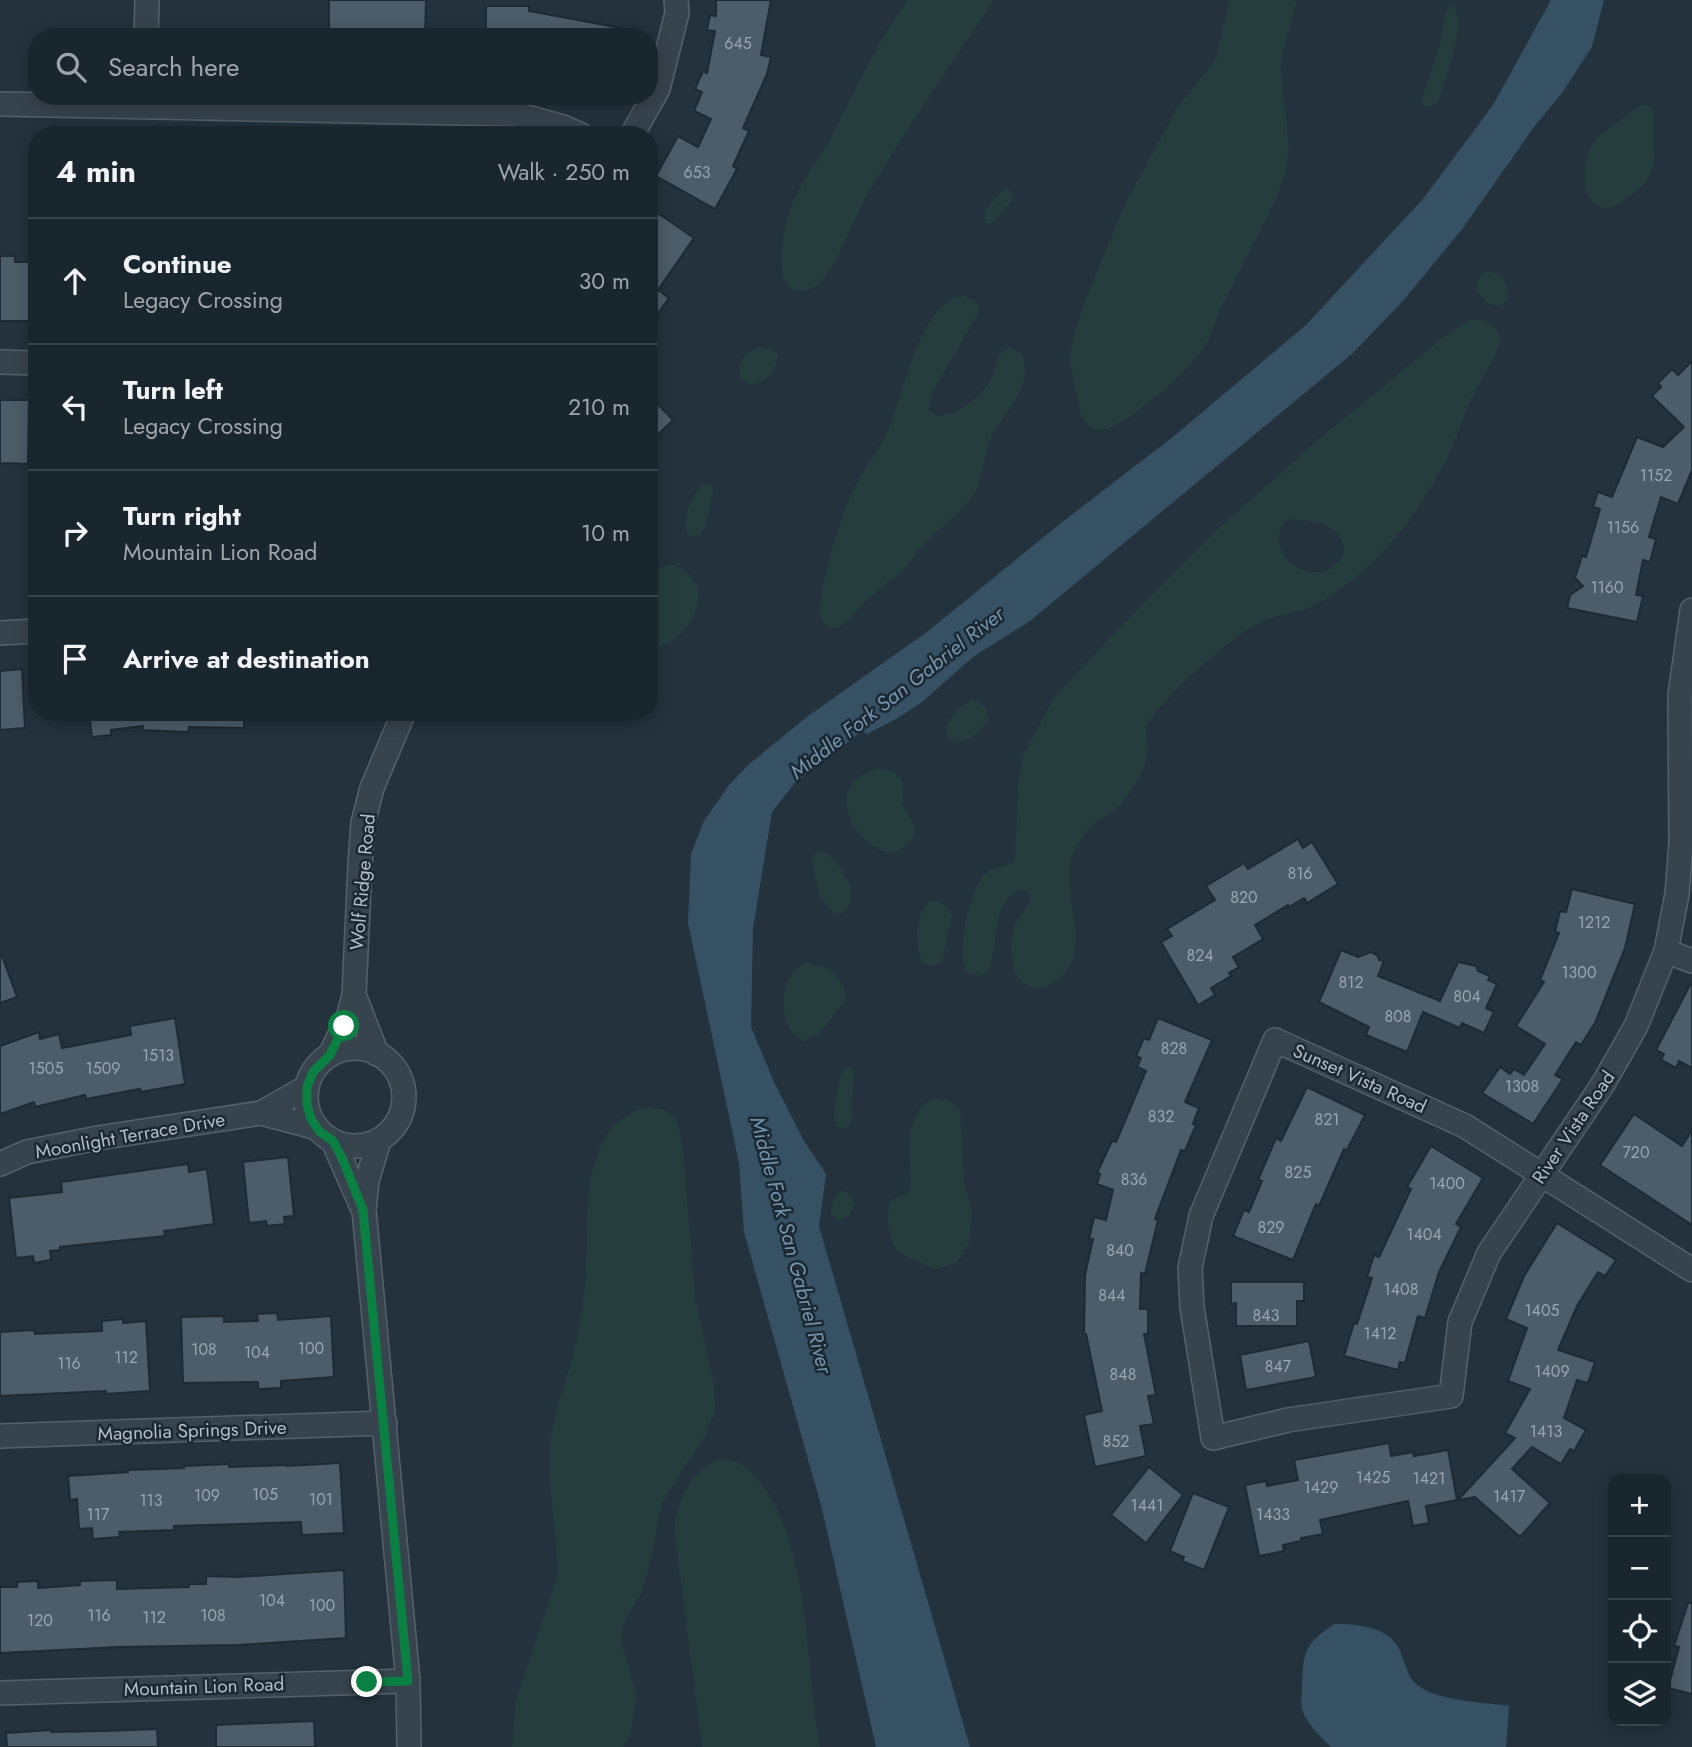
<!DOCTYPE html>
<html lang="en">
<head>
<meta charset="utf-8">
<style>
	:root { --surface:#1a262e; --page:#27323a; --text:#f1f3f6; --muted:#9fa5aa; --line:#38434a }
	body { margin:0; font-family:Jost,sans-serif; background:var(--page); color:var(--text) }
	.controls { position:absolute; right:21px; bottom:21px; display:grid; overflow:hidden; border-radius:14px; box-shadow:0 4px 18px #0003 }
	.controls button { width:63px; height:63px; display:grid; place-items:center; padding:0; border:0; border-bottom:2px solid var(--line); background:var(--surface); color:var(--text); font:35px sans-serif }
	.stop { position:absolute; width:21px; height:21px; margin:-16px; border:5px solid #0b8043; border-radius:50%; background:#fff }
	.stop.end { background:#0b8043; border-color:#fff; box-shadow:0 2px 7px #0008 }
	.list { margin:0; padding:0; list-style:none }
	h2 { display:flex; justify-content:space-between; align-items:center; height:91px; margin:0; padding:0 28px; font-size:30px }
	h2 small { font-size:23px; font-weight:400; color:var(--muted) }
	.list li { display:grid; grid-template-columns:46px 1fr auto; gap:21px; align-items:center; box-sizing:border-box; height:126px; padding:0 28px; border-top:2px solid var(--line) }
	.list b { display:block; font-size:26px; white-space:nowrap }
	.list p { margin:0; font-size:23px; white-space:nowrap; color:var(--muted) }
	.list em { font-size:23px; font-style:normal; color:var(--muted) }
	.icon { flex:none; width:38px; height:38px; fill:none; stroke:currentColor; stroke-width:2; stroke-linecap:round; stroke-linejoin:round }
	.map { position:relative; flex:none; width:1692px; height:1747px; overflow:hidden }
	.search { position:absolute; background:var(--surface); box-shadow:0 4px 18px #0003; left:28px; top:28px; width:630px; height:77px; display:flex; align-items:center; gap:18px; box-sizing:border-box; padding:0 24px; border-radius:28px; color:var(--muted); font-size:26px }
	.panel { position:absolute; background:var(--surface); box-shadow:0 4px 18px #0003; left:28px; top:126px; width:630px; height:595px; border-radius:28px }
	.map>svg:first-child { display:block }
	.green { fill:#253e3d; fill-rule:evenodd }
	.water { fill:#375164 }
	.building { fill:#4c5c68; stroke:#1e2a34; stroke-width:2 }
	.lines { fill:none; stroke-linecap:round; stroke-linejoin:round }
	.minor-casing { stroke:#55616b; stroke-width:26 }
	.minor { stroke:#37434d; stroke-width:23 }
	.route { stroke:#0b8043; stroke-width:9 }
	.labels { text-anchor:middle; stroke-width:5; stroke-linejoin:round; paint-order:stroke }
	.number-label { font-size:16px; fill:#99a6b0 }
	.street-label { font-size:19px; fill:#b3bec8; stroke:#1c2832 }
	.water-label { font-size:21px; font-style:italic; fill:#7394ac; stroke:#1c2832 }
</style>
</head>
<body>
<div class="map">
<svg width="1692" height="1747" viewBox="0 0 1692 1747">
	<rect width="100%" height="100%" fill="#23323d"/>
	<g class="green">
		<path d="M908,0H994C953,61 911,123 872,186C854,215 845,252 823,279C816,288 806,293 795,290C770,281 785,220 793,202C802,179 820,160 831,138C856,90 875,44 908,0Z"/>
		<path d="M1229,0H1297L1280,64L1289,146L1286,172L1278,195L1220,310L1207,344L1198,356L1167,388L1131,416L1108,429L1097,430L1091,428L1082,418L1078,404L1070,359L1075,329L1087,295L1126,202L1178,106L1216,59Z"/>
		<path d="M1450,6L1454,7C1467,26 1444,80 1438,102L1429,107L1423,105L1422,98L1441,41L1445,14Z"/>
		<path d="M1645,105L1651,107C1656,115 1655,154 1653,165C1650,180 1639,190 1627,198C1587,230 1576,176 1591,147C1596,135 1608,129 1618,122C1628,116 1633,107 1645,105Z"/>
		<path d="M1006,188L1013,193L1012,201L992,223L986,224C980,212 996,195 1006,188Z"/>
		<path d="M1492,271L1503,279L1509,291L1507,300L1501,306L1488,304L1476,290C1476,279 1482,272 1492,271Z"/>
		<path d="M964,296L972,299L979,305L977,316L933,391L928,410C943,427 983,397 991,380C995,372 996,362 1000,353L1010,348L1021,353C1036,386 1007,408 993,434C983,453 985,475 974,494C960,516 938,528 921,547C916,552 913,558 909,564C895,580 875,590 861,606C854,613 847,624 837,627C824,630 819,618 819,607C826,569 836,526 853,490C864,469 878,451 888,430C902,399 921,297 964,296Z"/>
		<path d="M1475,320C1491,320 1502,329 1499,346C1491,365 1479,383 1470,402C1462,420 1456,439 1448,456C1420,514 1380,564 1326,599C1306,612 1282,613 1261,622C1233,635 1161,698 1148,725C1144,733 1148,742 1148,751C1147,767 1135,786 1126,798C1118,809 1108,814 1097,821C1087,829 1077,844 1073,855C1060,889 1085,927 1072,960C1060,993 1016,1001 1012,959C1011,949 1010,933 1016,923C1020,915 1026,909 1030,901L1027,891L1020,889C990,904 999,946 988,972L979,976L967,973C955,954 970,887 986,873C996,865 1008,869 1015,859L1018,785L1023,755L1055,696L1133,614L1220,527L1320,438L1451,331L1468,321ZM1288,520C1312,518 1350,527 1343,557C1313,597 1257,548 1288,520Z"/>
		<path d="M762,347L771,349L777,353C780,372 764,385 747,384L739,374C739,359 747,350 762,347Z"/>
		<path d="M703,484L711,486L713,494L704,529L700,535L691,537C677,526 692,494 703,484Z"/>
		<path d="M673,565C681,567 685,571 691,577C714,603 680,648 649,648V575L661,567Z"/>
		<path d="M973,698L986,708L989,720C981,731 969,744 955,743L947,735L945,727L959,709Z"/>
		<path d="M878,769L894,771L903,782C904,789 902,796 903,804C906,815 917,821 914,834C913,839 909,844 905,847C871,873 809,786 878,769Z"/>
		<path d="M817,851H824C841,863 866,900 841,914L833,913L820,896L812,863V858Z"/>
		<path d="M930,901C939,900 949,905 952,915L942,962L933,967L922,962C914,947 915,912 930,901Z"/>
		<path d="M805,964C826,963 845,977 846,999L820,1033L803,1041C776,1029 777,975 805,964Z"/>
		<path d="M849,1067L854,1070L851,1122L848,1127C844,1128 841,1130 837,1126C830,1119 838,1076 844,1068Z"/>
		<path d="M933,1098L949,1100L960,1110L964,1183L972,1210L969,1245L957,1262L937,1269C928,1266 902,1257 897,1250C888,1239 886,1215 890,1202C896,1196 907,1196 911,1189C911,1158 901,1118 933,1098Z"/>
		<path d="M646,1107C675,1107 679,1122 683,1147L695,1298L714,1385L715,1411L706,1434L662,1503L649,1569L640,1596L626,1618L623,1628L621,1641L637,1697L631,1733L623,1747H512L516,1701L557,1578C559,1538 548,1497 549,1456C551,1416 567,1381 576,1343C579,1329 581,1314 583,1300C591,1252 580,1199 598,1153C607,1128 622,1115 646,1107Z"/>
		<path d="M840,1191L848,1192L855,1202L849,1216L839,1220L832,1216C829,1207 834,1198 840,1191Z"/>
		<path d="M721,1459C736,1459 744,1465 754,1475C811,1534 805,1668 820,1747H702L674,1528C678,1498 691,1470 721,1459Z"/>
	</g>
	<g class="water">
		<path d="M1551,0H1604L1592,47L1562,93L1534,127L1463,228L1402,302L1353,353L1030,621L973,657L922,702L898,718L867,734L862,731L794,784L772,812L753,929L751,1027L774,1082L804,1141L826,1174L819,1226L970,1747H876L822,1509L744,1232L739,1163L688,923L691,854L704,821L729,785L748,765L808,716L927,632L1061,523L1174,436L1306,325L1423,199L1493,105Z"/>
		<path d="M1334,1624C1356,1624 1386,1626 1398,1647C1404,1658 1406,1673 1414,1682C1432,1701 1484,1702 1509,1706L1506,1747H1331C1321,1737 1308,1725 1303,1712C1300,1706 1302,1696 1302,1690C1303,1653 1303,1645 1334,1624Z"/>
	</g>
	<g class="building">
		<path d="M329,0H426L425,37H329Z"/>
		<path d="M716,0H771L761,55L771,57L767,74L743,128L749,131L733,166L737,169L715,209L656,176L678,136L698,147L711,119L694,111L702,92L695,89L703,71L707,73L715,31L707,30L710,15L716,16Z"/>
		<path d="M486,6H529V11L626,29L625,37H486Z"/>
		<path d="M649,207L694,238L658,290L669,298L649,326Z"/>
		<path d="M0,256H15V262H37V321H0Z"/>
		<path d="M1692,361V470L1678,504L1661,497L1649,537L1656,539L1650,562L1643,560L1636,595L1643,596L1637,622L1567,608L1570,595L1583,586L1575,578L1582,556L1586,557L1600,509L1593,507L1598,492L1612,497L1637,437L1663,447L1684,427L1652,396L1661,387L1658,383L1672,369L1678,375Z"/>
		<path d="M649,395L673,420L649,443Z"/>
		<path d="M0,400H29L28,464L0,463Z"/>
		<path d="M22,669L25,728L0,730V671Z"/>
		<path d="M89,712H244V728L189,727L188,732L142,730L143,726L111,730V735L92,737Z"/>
		<path d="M1298,839L1303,848L1312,842L1338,884L1307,903L1304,898L1289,907L1288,905L1255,925L1263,939L1233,957L1239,967L1229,973L1231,976L1211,988L1215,995L1198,1005L1161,942L1172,936L1167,929L1215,900L1206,886L1244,863L1248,869Z"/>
		<path d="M1572,889L1635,904L1625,948L1595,1023L1581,1045L1576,1042L1555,1075L1563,1079L1533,1124L1482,1093L1500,1067L1510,1074L1514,1069L1524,1075L1545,1044L1516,1026L1544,982L1540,980L1559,933L1555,932L1560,911L1566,912Z"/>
		<path d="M1341,950L1358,957L1371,952L1377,955L1379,960L1384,961L1378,976L1440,1001L1458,962L1476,966L1478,971L1490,976L1488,980L1497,984L1486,1008L1494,1012L1484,1033L1462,1023L1460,1028L1423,1012L1407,1052L1366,1035L1369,1027L1319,1002Z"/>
		<path d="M2,956L17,997L0,1003V957Z"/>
		<path d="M1692,981V1068L1679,1061L1676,1068L1661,1060L1664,1054L1656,1050Z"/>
		<path d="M175,1018L185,1084L141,1092L140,1089L86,1099L85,1095L35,1107L34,1102L0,1114V1046L39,1032L40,1039L59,1034L62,1048L131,1035L130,1026Z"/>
		<path d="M1158,1018L1212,1040L1185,1102L1199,1108L1193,1124L1196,1125L1185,1151L1181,1150L1155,1219L1158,1220L1145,1274L1141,1273L1140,1309H1148V1334H1144L1156,1395L1148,1396L1154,1424L1140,1426L1146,1456L1095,1467L1084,1415L1102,1411L1086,1334H1084L1085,1275L1093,1239H1089L1094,1217L1106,1220L1113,1190L1097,1184L1100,1174L1097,1173L1112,1141L1116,1142L1146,1071L1137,1067L1141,1058L1136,1056L1144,1038L1149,1040Z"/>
		<path d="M1307,1087L1365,1115L1347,1150L1344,1149L1319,1206L1316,1204L1293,1260L1233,1236L1244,1210L1249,1212L1262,1181L1258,1180L1276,1138L1281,1141Z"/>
		<path d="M1634,1114L1682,1146L1692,1130V1225L1600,1165Z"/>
		<path d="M1431,1146L1483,1178L1456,1224L1461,1227L1439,1272L1425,1318L1418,1316L1405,1363L1400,1362L1398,1370L1344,1356L1354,1323L1357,1324L1372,1278L1367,1277L1374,1255L1379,1257L1411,1189L1407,1187Z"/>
		<path d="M288,1157L294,1216L284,1217L285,1224L267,1226L266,1221L249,1223L243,1162Z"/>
		<path d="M188,1164L189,1172L207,1169L214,1224L164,1231L165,1236L60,1247V1250L50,1251L51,1260L34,1263L33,1256L16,1258L9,1198L62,1192L61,1182Z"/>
		<path d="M1557,1223L1616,1260L1605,1276L1598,1272L1577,1306L1558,1350L1595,1362L1588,1383L1577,1380L1564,1418L1586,1430L1574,1451L1570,1449L1561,1464L1532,1447L1512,1469L1550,1503L1520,1537L1475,1497L1458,1500L1515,1438L1505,1433L1530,1389L1508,1381L1527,1328L1506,1319L1524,1276Z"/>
		<path d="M1231,1282H1304V1301H1297V1326H1236V1303L1231,1304Z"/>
		<path d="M277,1313L278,1320L331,1316L334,1377L281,1381V1388L258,1389V1382L183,1383L181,1317L224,1316V1322L258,1321L257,1314Z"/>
		<path d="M123,1319V1323L146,1321L150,1391L106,1394V1391L0,1396V1332L34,1330L35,1334L102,1331V1321Z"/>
		<path d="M1309,1341L1316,1377L1246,1390L1240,1355Z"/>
		<path d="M1389,1443L1391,1456L1413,1452L1414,1456L1448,1450L1457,1500L1426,1506L1429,1523L1413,1526L1408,1501L1320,1520L1323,1534L1301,1538V1541L1283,1545L1284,1551L1259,1556L1245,1485L1266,1481L1267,1486L1298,1480L1294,1460Z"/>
		<path d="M340,1463L344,1533L302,1535L301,1522L174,1526V1530L119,1532L120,1537L93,1539L92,1528L79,1529L77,1499L70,1500L68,1476L128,1472V1470L184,1468V1466L229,1464V1467L287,1465V1466Z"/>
		<path d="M1149,1467L1183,1495L1146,1543L1111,1515Z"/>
		<path d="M1193,1493L1229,1507L1204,1570L1182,1561L1184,1557L1170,1551Z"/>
		<path d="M344,1570L346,1638L238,1645L119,1647L0,1653V1587H17V1582L38,1581V1588L80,1585V1581L117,1580V1589L189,1587V1584H206V1576L237,1577Z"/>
		<path d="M1688,1603H1692V1694L1668,1688L1679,1647L1674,1646Z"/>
		<path d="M314,1721L315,1747H216V1725Z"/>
		<path d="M157,1729L158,1747H7L6,1733L51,1730V1732L104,1731Z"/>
	</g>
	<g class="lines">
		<defs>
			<g id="minor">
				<path d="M146,37L147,0"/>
				<path d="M0,104L516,114L563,127L581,135"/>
				<path d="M632,135L658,89L677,13L676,0"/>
				<path d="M0,362L37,363"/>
				<path d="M1692,610L1680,695L1681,843L1677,894L1666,951L1636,1026L1603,1084L1489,1253L1460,1322L1451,1396L1288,1420L1213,1438L1192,1307L1190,1268L1201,1216L1275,1040L1465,1126L1692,1270"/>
				<path d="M0,633L37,631"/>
				<path d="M1666,951L1692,961"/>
				<circle cx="355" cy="1097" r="49"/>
				<path d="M377,1054L354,995L360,864L363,823L372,788L404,712"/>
				<path d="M330,1055L348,1018L354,995"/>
				<path d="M261,1113L307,1087"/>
				<path d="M333,1141L362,1207"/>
				<path d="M379,1141L367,1181L364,1210L408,1681L409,1747"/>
				<path d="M0,1164L27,1152L98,1138L261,1113L317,1128"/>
				<path d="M0,1436L385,1423"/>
				<path d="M0,1693L408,1681"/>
			</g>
		</defs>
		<use href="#minor" class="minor-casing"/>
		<use href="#minor" class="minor"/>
	</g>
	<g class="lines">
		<path class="route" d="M344,1026L330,1055L313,1072L307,1087V1104L311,1119L320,1132L333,1141L342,1158L363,1210L408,1681L367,1682"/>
	</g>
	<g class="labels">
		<g class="number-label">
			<text x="738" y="49">645</text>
			<text x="697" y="178">653</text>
			<text x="1656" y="481">1152</text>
			<text x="1623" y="533">1156</text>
			<text x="1607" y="593">1160</text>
			<text x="1300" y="879">816</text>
			<text x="1244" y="903">820</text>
			<text x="1594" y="928">1212</text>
			<text x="1200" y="961">824</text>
			<text x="1579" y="978">1300</text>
			<text x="1351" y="988">812</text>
			<text x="1467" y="1002">804</text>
			<text x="1398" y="1022">808</text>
			<text x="1174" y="1054">828</text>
			<text x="158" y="1061">1513</text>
			<text x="46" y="1074">1505</text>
			<text x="103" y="1074">1509</text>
			<text x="1522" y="1092">1308</text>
			<text x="1161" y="1122">832</text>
			<text x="1327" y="1125">821</text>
			<text x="1636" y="1158">720</text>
			<text x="1298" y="1178">825</text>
			<text x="1134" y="1185">836</text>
			<text x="1447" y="1189">1400</text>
			<text x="1271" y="1233">829</text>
			<text x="1424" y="1240">1404</text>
			<text x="1120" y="1256">840</text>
			<text x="1401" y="1295">1408</text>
			<text x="1112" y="1301">844</text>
			<text x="1542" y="1316">1405</text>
			<text x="1266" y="1321">843</text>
			<text x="1380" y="1339">1412</text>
			<text x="311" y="1354">100</text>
			<text x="204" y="1355">108</text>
			<text x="257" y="1358">104</text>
			<text x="126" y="1363">112</text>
			<text x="69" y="1369">116</text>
			<text x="1278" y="1372">847</text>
			<text x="1552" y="1377">1409</text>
			<text x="1123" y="1380">848</text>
			<text x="1546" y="1437">1413</text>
			<text x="1116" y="1447">852</text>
			<text x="1373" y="1483">1425</text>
			<text x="1429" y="1484">1421</text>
			<text x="1321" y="1493">1429</text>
			<text x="265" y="1500">105</text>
			<text x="207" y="1501">109</text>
			<text x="1509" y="1502">1417</text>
			<text x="321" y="1505">101</text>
			<text x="151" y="1506">113</text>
			<text x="1147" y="1511">1441</text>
			<text x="98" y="1520">117</text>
			<text x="1273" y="1520">1433</text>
			<text x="272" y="1606">104</text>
			<text x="322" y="1611">100</text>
			<text x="99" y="1621">116</text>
			<text x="213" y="1621">108</text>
			<text x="154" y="1623">112</text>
			<text x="40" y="1626">120</text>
		</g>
		<g class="street-label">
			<text transform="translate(362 882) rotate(-85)" y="7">Wolf Ridge Road</text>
			<text transform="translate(1360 1078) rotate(24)" y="7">Sunset Vista Road</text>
			<text transform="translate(1573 1127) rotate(-56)" y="7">River Vista Road</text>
			<text transform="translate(130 1135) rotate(-10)" y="7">Moonlight Terrace Drive</text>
			<text transform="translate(192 1430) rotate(-2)" y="7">Magnolia Springs Drive</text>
			<text transform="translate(204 1686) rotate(-2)" y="7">Mountain Lion Road</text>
		</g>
		<g class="water-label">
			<text transform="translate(897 693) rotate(-38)" y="7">Middle Fork San Gabriel River</text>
			<text transform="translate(791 1245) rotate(75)" y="7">Middle Fork San Gabriel River</text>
		</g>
	</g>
</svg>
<div class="controls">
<button>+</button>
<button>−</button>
<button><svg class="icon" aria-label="locate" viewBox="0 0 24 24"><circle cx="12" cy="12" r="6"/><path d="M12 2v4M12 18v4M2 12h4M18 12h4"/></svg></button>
<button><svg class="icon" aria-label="layers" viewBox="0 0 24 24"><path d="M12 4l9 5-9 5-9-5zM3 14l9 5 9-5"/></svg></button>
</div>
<div class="stop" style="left:344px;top:1026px"></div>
<div class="stop end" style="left:367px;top:1682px"></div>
<div class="search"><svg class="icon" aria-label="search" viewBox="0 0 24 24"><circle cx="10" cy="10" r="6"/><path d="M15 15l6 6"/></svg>Search here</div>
<section class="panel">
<h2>4 min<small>Walk · 250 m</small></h2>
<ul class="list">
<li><svg class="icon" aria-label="ahead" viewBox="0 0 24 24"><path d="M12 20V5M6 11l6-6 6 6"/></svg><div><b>Continue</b><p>Legacy Crossing</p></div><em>30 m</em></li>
<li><svg class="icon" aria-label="left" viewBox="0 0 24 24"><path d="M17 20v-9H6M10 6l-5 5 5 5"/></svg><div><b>Turn left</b><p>Legacy Crossing</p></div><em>210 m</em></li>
<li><svg class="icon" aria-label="right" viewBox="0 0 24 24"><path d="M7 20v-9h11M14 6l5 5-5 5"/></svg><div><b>Turn right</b><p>Mountain Lion Road</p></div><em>10 m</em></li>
<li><svg class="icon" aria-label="arrive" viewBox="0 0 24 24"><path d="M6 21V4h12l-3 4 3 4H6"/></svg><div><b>Arrive at destination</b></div></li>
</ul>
</section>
</div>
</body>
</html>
